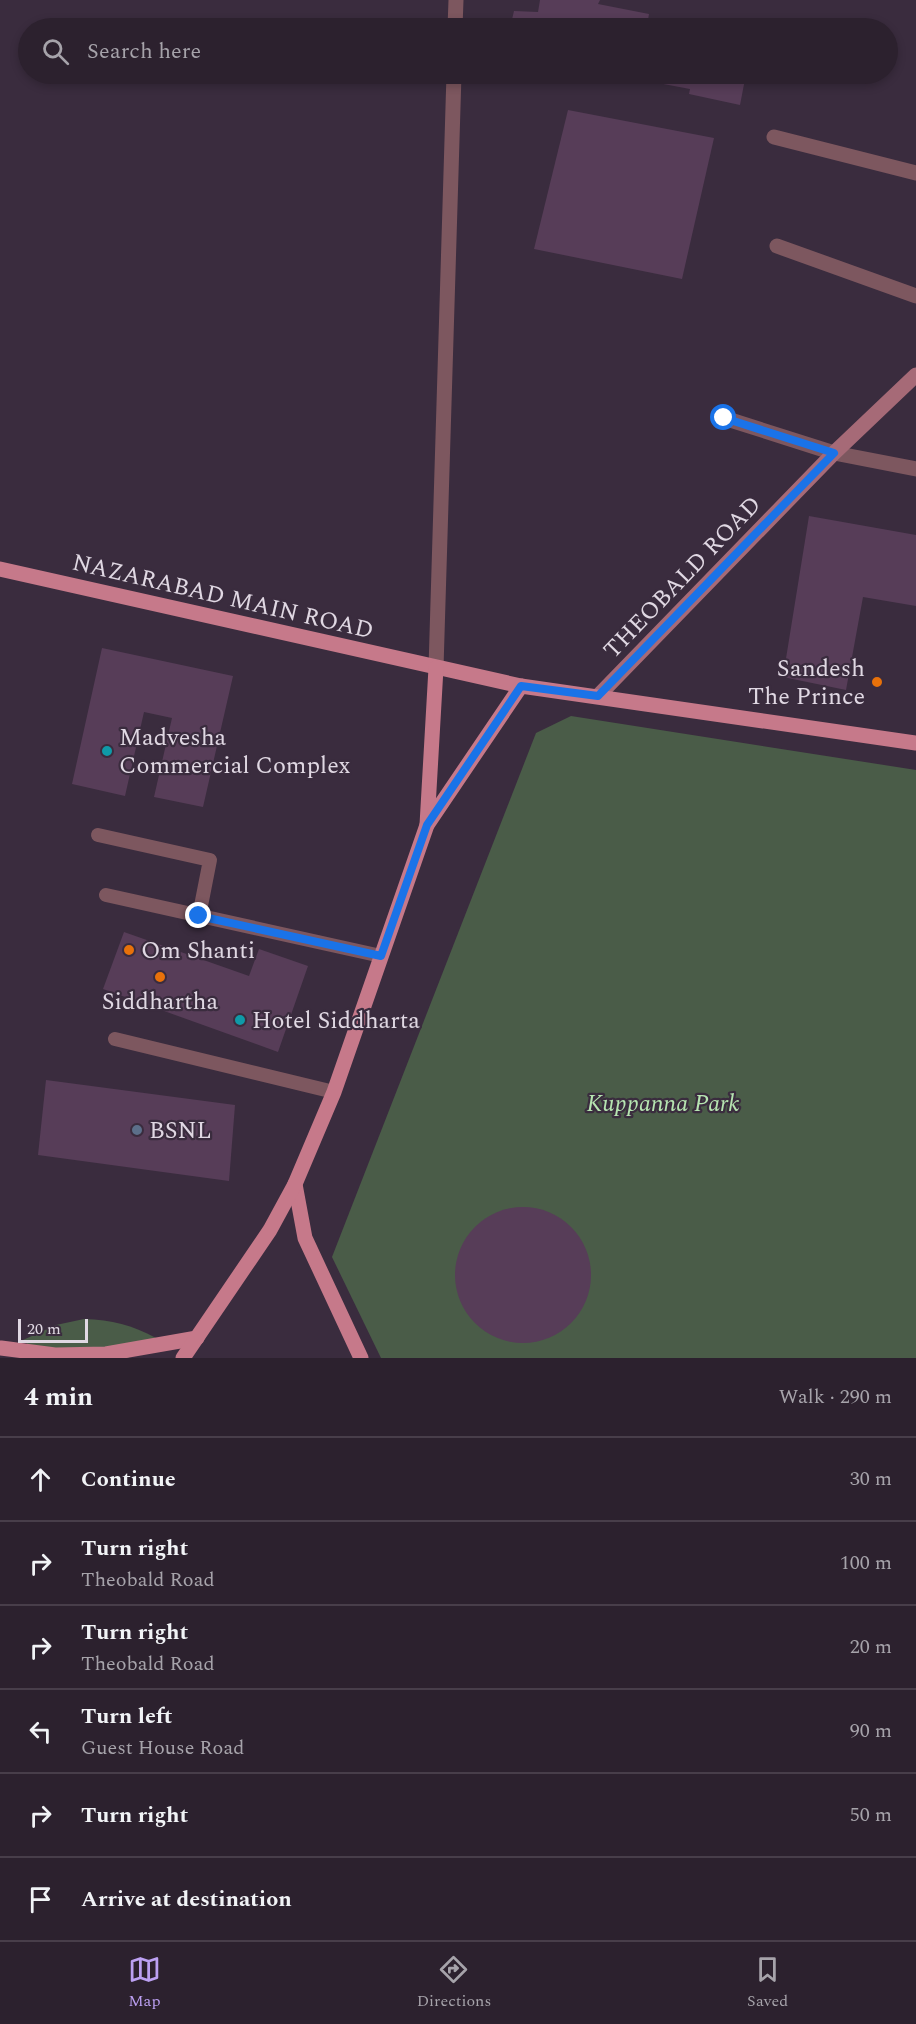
<!DOCTYPE html>
<html lang="en">
<head>
<meta charset="utf-8">
<style>
	:root { --surface:#2c212e; --page:#382e3a; --text:#f1f3f6; --muted:#a6a3aa; --line:#483e4a; --accent:#bca0f2 }
	body { margin:0; font-family:Spectral,serif; background:var(--page); color:var(--text) }
	.scale { position:absolute; left:18px; bottom:15px; width:70px; box-sizing:border-box; padding-left:6px; border:3px solid #e0d8e3; border-top:0; font-size:16px; line-height:21px; white-space:nowrap; color:#e0d8e3; -webkit-text-stroke:4px #3a2c3e; paint-order:stroke }
	.stop { position:absolute; width:18px; height:18px; margin:-14px; border:4px solid #1a73e8; border-radius:50%; background:#fff }
	.stop.end { background:#1a73e8; border-color:#fff; box-shadow:0 2px 6px #0008 }
	.list { margin:0; padding:0; list-style:none }
	h2 { display:flex; justify-content:space-between; align-items:center; height:78px; margin:0; padding:0 24px; font-size:26px }
	h2 small { font-size:20px; font-weight:400; color:var(--muted) }
	.list li { display:grid; grid-template-columns:39px 1fr auto; gap:18px; align-items:center; box-sizing:border-box; height:84px; padding:0 24px; border-top:2px solid var(--line) }
	.list b { display:block; font-size:22px; white-space:nowrap }
	.list p { margin:0; font-size:20px; white-space:nowrap; color:var(--muted) }
	.list em { font-size:20px; font-style:normal; color:var(--muted) }
	.icon { flex:none; width:33px; height:33px; fill:none; stroke:currentColor; stroke-width:2; stroke-linecap:round; stroke-linejoin:round }
	.map { position:relative; flex:none; width:916px; height:1358px; overflow:hidden }
	.search { position:absolute; background:var(--surface); box-shadow:0 3px 9px #0003; left:18px; right:18px; top:18px; height:66px; display:flex; align-items:center; gap:15px; box-sizing:border-box; padding:0 21px; border-radius:33px; color:var(--muted); font-size:22px }
	.sheet { height:582px; background:var(--surface) }
	nav { display:flex; justify-content:space-around; align-items:center; box-sizing:border-box; height:84px; border-top:2px solid var(--line); background:var(--surface); font-size:16px; color:var(--muted) }
	nav a { display:grid; justify-items:center; gap:3px }
	nav .on { color:var(--accent) }
	.map>svg:first-child { display:block }
	.green { fill:#4a5c48 }
	.building { fill:#573d58 }
	.lines { fill:none; stroke-linecap:round; stroke-linejoin:round }
	.service { stroke:#7d575f; stroke-width:14 }
	.minor { stroke:#7d575f; stroke-width:15 }
	.secondary { stroke:#a66a77; stroke-width:15 }
	.primary { stroke:#c6798a; stroke-width:15 }
	.route { stroke:#1a73e8; stroke-width:8 }
	.food-dot { fill:#e8710a; stroke:#3a2c3e; stroke-width:2 }
	.culture-dot { fill:#0f9aa8; stroke:#3a2c3e; stroke-width:2 }
	.service-dot { fill:#5c6f8a; stroke:#3a2c3e; stroke-width:2 }
	.labels { text-anchor:middle; stroke-width:4.5; stroke-linejoin:round; paint-order:stroke }
	.street-label { font-size:24px; fill:#e0d8e3; stroke:#3a2c3e }
	.poi-label { font-size:24px; fill:#e0d8e3; stroke:#3a2c3e; text-anchor:start }
	.park-label { font-size:24px; font-style:italic; fill:#b6e5b1; stroke:#3a2c3e }
</style>
</head>
<body>
<div class="map">
<svg width="916" height="1358" viewBox="0 0 916 1358">
	<rect width="100%" height="100%" fill="#3a2c3e"/>
	<g class="green">
		<path d="M571,716L916,770V1358H381L332,1257L536,733Z"/>
		<path d="M84,1319C112,1320 132,1325 156,1338L128,1358H42L23,1340L56,1325Z"/>
	</g>
	<g class="building">
		<path d="M540,0H600L598,4L649,14L648,20L683,28H510L514,11L538,12Z"/>
		<path d="M700,22L729,27V28H699Z"/>
		<path d="M610,74H746L740,105L689,94L690,89Z"/>
		<path d="M568,110L714,138L682,279L534,249Z"/>
		<path d="M809,516L916,535V606L863,597L846,690L783,677Z"/>
		<path d="M102,648L233,676L203,807L154,797L172,718L144,712L125,796L72,784Z"/>
		<path d="M124,932L249,976L259,949L308,966L278,1052L103,989Z"/>
		<path d="M46,1080L235,1105L229,1181L38,1155Z"/>
		<circle cx="523" cy="1275" r="68"/>
	</g>
	<g class="lines">
		<g class="service">
			<path d="M98,835L210,860L199,916"/>
			<path d="M106,895L381,956"/>
			<path d="M115,1039L334,1092"/>
		</g>
		<g class="minor">
			<path d="M455,28L456,0"/>
			<path d="M774,137L916,173"/>
			<path d="M777,246L916,296"/>
			<path d="M724,418L834,453L916,469"/>
			<path d="M436,668L454,74"/>
		</g>
		<path class="secondary" d="M598,696L834,453L916,375"/>
		<g class="primary">
			<path d="M0,569L521,686L916,743"/>
			<path d="M427,825L436,668"/>
			<path d="M295,1184L305,1238L361,1358"/>
			<path d="M1,1348L55,1355L106,1354L197,1338"/>
			<path d="M183,1358L270,1230L295,1184L334,1092L427,825L521,686"/>
		</g>
	</g>
	<g class="lines">
		<path class="route" d="M199,916L381,956L427,825L521,686L598,696L834,453L724,418"/>
	</g>
	<g class="food-dot">
		<circle cx="877" cy="682" r="6"/>
		<circle cx="129" cy="950" r="6"/>
		<circle cx="160" cy="977" r="6"/>
	</g>
	<g class="culture-dot">
		<circle cx="107" cy="751" r="6"/>
		<circle cx="240" cy="1020" r="6"/>
	</g>
	<circle class="service-dot" cx="137" cy="1130" r="6"/>
	<g class="labels">
		<g class="street-label">
			<text transform="translate(682 577) rotate(-46)" y="8">THEOBALD ROAD</text>
			<text transform="translate(223 596) rotate(13)" y="8">NAZARABAD MAIN ROAD</text>
		</g>
		<g class="poi-label">
			<text x="865" y="676" text-anchor="end">Sandesh<tspan x="865" dy="28">The Prince</tspan></text>
			<text x="119" y="745">Madvesha<tspan x="119" dy="28">Commercial Complex</tspan></text>
			<text x="141" y="958">Om Shanti</text>
			<text x="160" y="1009" text-anchor="middle">Siddhartha</text>
			<text x="252" y="1028">Hotel Siddharta</text>
			<text x="149" y="1138">BSNL</text>
		</g>
		<g class="park-label">
			<text x="663" y="1111">Kuppanna Park</text>
		</g>
	</g>
</svg>
<div class="scale">20 m</div>
<div class="stop" style="left:724px;top:418px"></div>
<div class="stop end" style="left:199px;top:916px"></div>
<div class="search"><svg class="icon" aria-label="search" viewBox="0 0 24 24"><circle cx="10" cy="10" r="6"/><path d="M15 15l6 6"/></svg>Search here</div>
</div>
<section class="sheet">
<h2>4 min<small>Walk · 290 m</small></h2>
<ul class="list">
<li><svg class="icon" aria-label="ahead" viewBox="0 0 24 24"><path d="M12 20V5M6 11l6-6 6 6"/></svg><div><b>Continue</b></div><em>30 m</em></li>
<li><svg class="icon" aria-label="right" viewBox="0 0 24 24"><path d="M7 20v-9h11M14 6l5 5-5 5"/></svg><div><b>Turn right</b><p>Theobald Road</p></div><em>100 m</em></li>
<li><svg class="icon" aria-label="right" viewBox="0 0 24 24"><path d="M7 20v-9h11M14 6l5 5-5 5"/></svg><div><b>Turn right</b><p>Theobald Road</p></div><em>20 m</em></li>
<li><svg class="icon" aria-label="left" viewBox="0 0 24 24"><path d="M17 20v-9H6M10 6l-5 5 5 5"/></svg><div><b>Turn left</b><p>Guest House Road</p></div><em>90 m</em></li>
<li><svg class="icon" aria-label="right" viewBox="0 0 24 24"><path d="M7 20v-9h11M14 6l5 5-5 5"/></svg><div><b>Turn right</b></div><em>50 m</em></li>
<li><svg class="icon" aria-label="arrive" viewBox="0 0 24 24"><path d="M6 21V4h12l-3 4 3 4H6"/></svg><div><b>Arrive at destination</b></div></li>
</ul>
</section>
<nav>
<a class="on"><svg class="icon" aria-label="map" viewBox="0 0 24 24"><path d="M3 6l6-2 6 2 6-2v14l-6 2-6-2-6 2zM9 4v14M15 6v14"/></svg>Map</a>
<a><svg class="icon" aria-label="directions" viewBox="0 0 24 24"><path d="M12 3l9 9-9 9-9-9zM9 14v-3h6M13 9l2 2-2 2"/></svg>Directions</a>
<a><svg class="icon" aria-label="saved" viewBox="0 0 24 24"><path d="M7 4h10v16l-5-4-5 4z"/></svg>Saved</a>
</nav>
</body>
</html>
